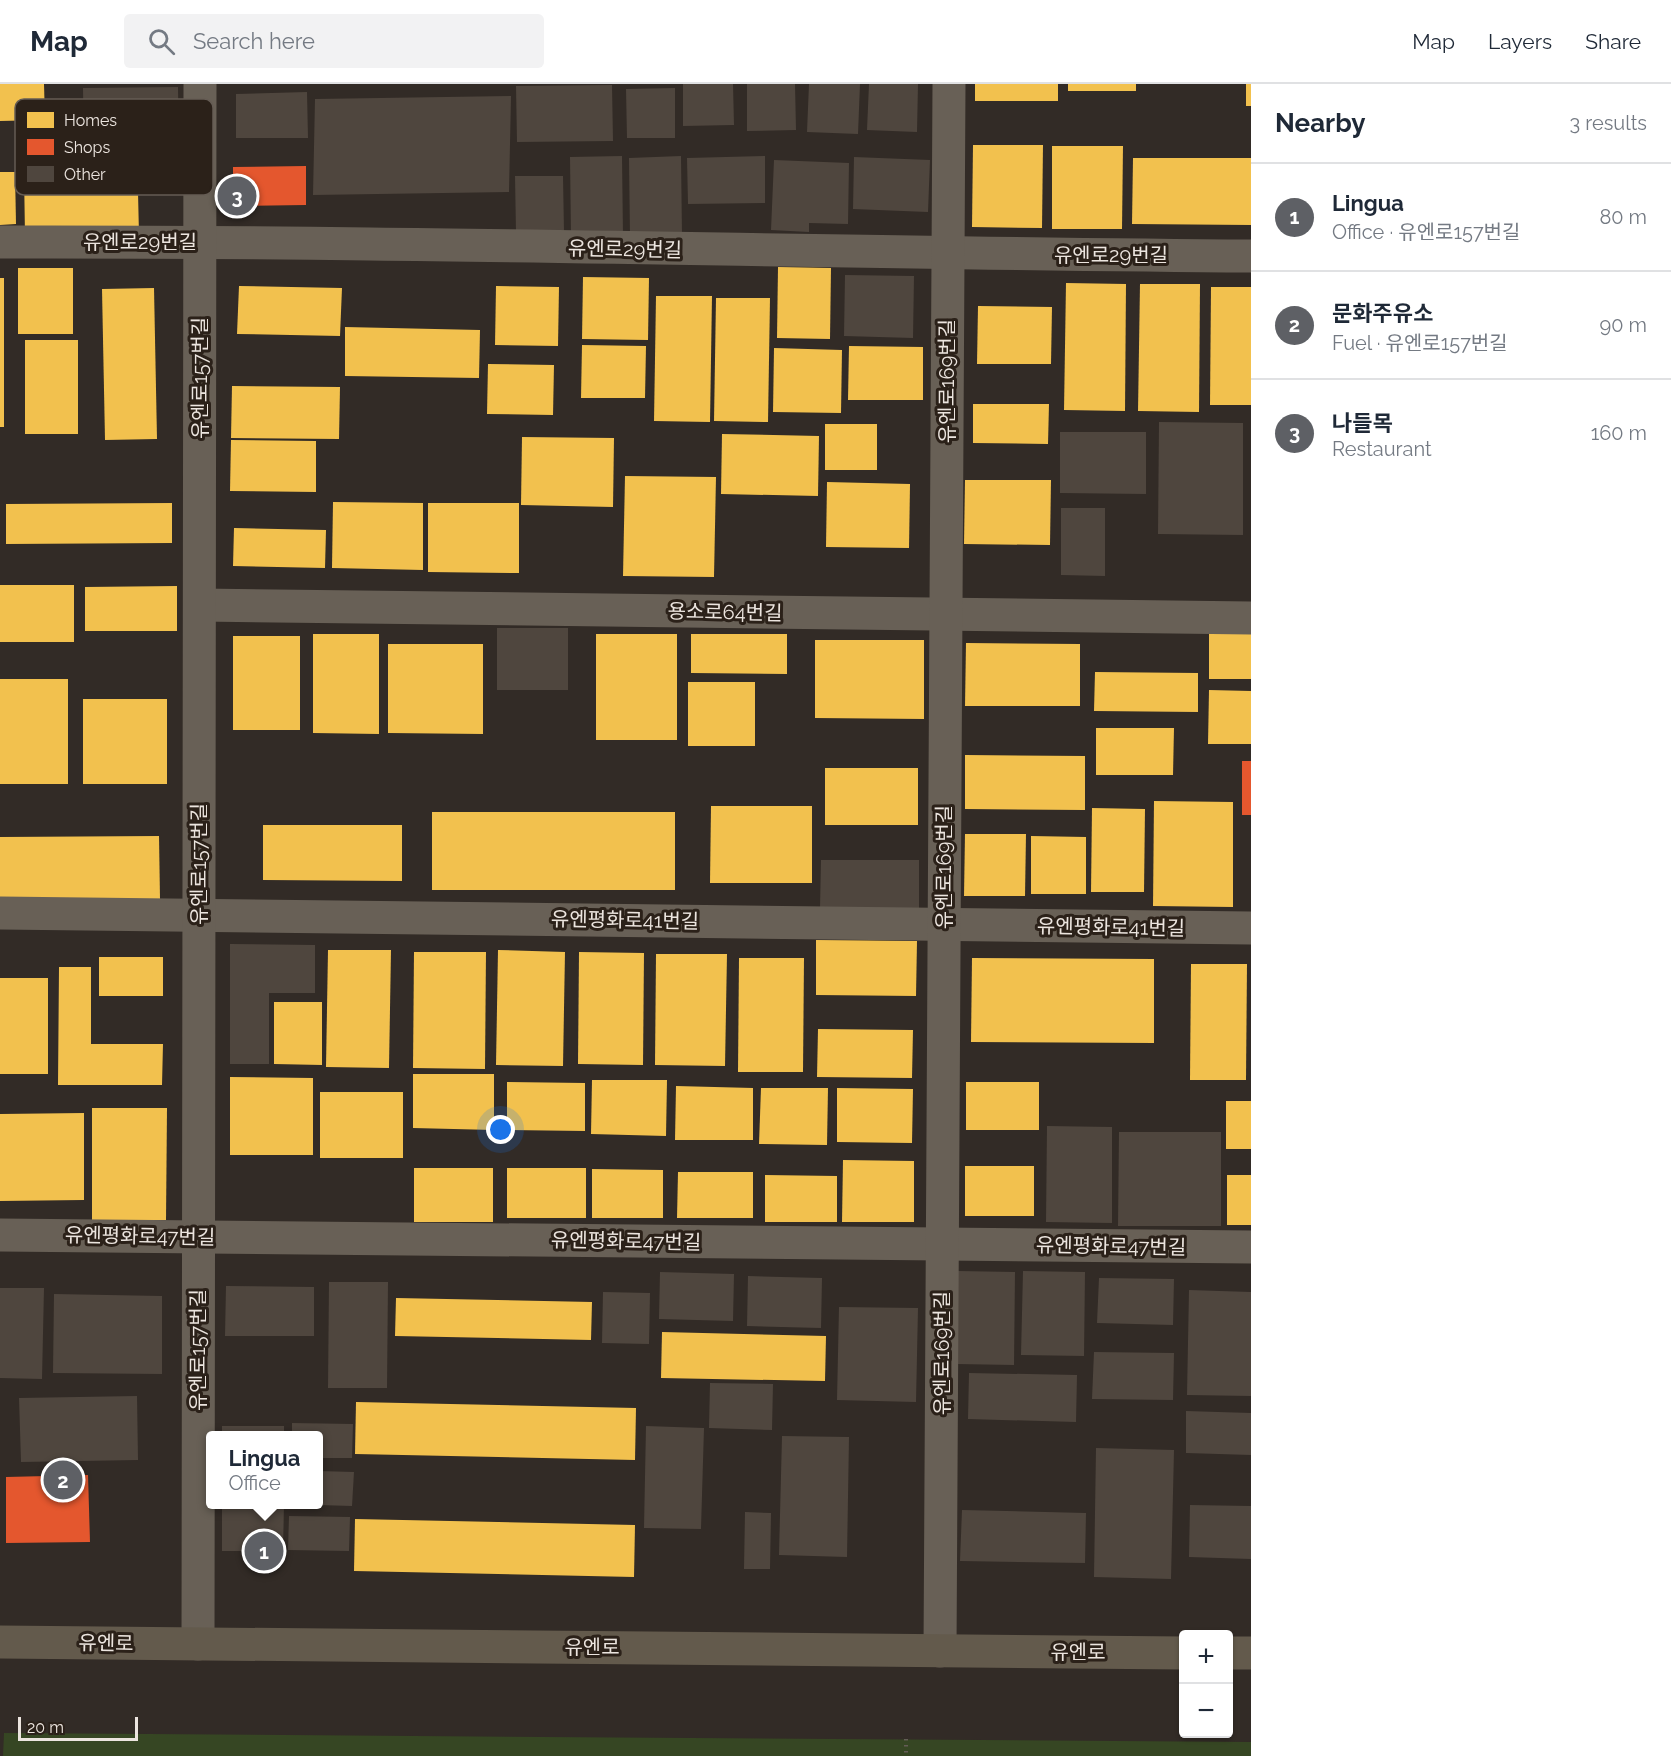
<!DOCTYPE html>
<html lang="en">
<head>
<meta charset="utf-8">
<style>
	:root { --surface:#fff; --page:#f2f2f3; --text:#1f2937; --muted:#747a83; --line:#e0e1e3; --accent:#5e6065 }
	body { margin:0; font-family:Raleway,"Noto Sans KR",sans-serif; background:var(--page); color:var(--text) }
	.controls { position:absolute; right:18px; bottom:18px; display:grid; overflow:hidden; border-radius:6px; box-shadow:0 2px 4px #0004 }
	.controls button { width:54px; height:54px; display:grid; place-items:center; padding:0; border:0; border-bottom:2px solid var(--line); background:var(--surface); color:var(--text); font:30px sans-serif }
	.scale { position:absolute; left:18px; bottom:15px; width:120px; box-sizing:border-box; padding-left:6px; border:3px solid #ece5df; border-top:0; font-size:16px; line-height:21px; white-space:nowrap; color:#ece5df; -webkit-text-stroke:4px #2b2119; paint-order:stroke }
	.you { position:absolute; left:501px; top:1046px; width:21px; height:21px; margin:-15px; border:4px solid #fff; border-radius:50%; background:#1a73e8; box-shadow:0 0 0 9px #1a73e833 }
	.badge { display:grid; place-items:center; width:39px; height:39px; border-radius:50%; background:var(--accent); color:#fff; font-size:20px; font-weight:700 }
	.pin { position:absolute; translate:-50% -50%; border:3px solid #fff; box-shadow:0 2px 6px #0006 }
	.popup { position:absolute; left:206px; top:1347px; width:117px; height:78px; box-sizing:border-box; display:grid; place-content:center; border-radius:6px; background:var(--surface); filter:drop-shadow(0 2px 4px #0005); font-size:20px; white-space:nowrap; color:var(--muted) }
	.popup b { font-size:22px; color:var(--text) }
	.popup::after { content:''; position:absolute; left:50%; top:100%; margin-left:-12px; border:12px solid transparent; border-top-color:var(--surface) }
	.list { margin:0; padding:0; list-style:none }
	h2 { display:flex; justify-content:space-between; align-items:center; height:78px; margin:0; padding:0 24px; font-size:26px }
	h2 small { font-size:20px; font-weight:400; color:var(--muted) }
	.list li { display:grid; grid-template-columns:39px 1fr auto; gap:18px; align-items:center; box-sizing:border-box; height:108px; padding:0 24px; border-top:2px solid var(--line) }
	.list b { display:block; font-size:22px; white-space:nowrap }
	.list p { margin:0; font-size:20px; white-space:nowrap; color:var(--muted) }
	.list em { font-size:20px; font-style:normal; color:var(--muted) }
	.icon { flex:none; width:33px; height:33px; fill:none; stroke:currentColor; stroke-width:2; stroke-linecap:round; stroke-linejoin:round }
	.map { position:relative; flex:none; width:1251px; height:1672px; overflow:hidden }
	header { display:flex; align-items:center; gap:36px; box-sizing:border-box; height:84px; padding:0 30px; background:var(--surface); border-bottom:2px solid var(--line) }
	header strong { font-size:28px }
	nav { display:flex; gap:33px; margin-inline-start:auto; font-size:21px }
	.search { width:420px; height:54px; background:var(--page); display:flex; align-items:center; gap:15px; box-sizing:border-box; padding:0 21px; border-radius:6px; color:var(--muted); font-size:22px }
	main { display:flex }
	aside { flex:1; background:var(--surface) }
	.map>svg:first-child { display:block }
	.green { fill:#364623 }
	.homes { fill:#f2c14e }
	.shops { fill:#e4572e }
	.building { fill:#4f463e }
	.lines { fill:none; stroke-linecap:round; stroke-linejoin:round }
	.path { stroke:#645d56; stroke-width:4; stroke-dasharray:1.5 4.5; stroke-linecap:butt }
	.street { stroke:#686056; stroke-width:33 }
	.secondary { stroke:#635a4c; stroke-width:33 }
	.labels { text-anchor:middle; stroke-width:6; stroke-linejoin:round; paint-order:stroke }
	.street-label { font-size:20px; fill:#ece5df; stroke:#2b2119 }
	.key { fill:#2b2119; stroke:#655c54; stroke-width:1.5 }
	.key-label { font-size:16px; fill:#ece5df }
</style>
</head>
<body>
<header>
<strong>Map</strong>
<div class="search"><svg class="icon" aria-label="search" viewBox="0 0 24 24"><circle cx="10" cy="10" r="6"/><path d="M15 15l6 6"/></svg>Search here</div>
<nav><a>Map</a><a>Layers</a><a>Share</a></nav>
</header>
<main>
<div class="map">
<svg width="1251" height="1672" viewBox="0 0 1251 1672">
	<rect width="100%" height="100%" fill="#322b26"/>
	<path class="green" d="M4,1649L1251,1658V1672H3Z"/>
	<g class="homes">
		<path d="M0,0H44L45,36L0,37Z"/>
		<rect x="975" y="0" width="83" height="17"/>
		<rect x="1068" y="0" width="68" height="7"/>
		<rect x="1246" y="0" width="5" height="22"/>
		<path d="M973,61H1043L1042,144L972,143Z"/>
		<path d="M1052,62H1123L1122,145H1052Z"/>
		<path d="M1133,74H1251V141L1132,140Z"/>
		<path d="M109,87V108H138L139,151L25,152L24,88Z"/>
		<path d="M0,88H15L16,140L0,141Z"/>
		<path d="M778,183L831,184L830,255L777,254Z"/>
		<rect x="18" y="184" width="55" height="66"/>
		<path d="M583,193L649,194L648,256L582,255Z"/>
		<rect x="0" y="194" width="4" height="149"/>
		<path d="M1066,199L1126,200L1125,327L1064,326Z"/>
		<path d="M1140,200H1200L1199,328L1138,327Z"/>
		<path d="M239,202L342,204L340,252L237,250Z"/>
		<path d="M496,202L559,203L558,262L495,261Z"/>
		<path d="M1211,203H1251V321H1210Z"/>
		<path d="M154,204L157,355L105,356L102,205Z"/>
		<path d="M656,212H712L710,338L654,337Z"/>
		<path d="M716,214H770L768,338L714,337Z"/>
		<path d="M978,222L1052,223L1051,280H977Z"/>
		<path d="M345,243L480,246L479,294L345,292Z"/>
		<rect x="25" y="256" width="53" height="94"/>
		<path d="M582,261L646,262L645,314H581Z"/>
		<path d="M849,262L923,263V316H848Z"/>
		<path d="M774,264L842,266L841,329L773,328Z"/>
		<path d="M488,280L554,281L553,331L487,330Z"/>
		<path d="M232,302L340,303L339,355L231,354Z"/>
		<path d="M973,320H1049L1048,360L973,359Z"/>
		<rect x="825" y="340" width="52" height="46"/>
		<path d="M722,350L819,352L818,412L721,410Z"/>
		<path d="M522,353L614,354L613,423L521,421Z"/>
		<path d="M231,356L316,357V408L230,407Z"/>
		<path d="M625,392L716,393L714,493L623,492Z"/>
		<path d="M965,396H1051L1050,461L964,460Z"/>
		<path d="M827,398L910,400L909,464L826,463Z"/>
		<path d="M333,418L423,419V486L332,484Z"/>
		<path d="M172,419V459L6,460V420Z"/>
		<path d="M428,419H519V489L428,488Z"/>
		<path d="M234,444L326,446L325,484L233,482Z"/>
		<rect x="0" y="501" width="74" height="57"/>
		<path d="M177,502V547H85V503Z"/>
		<rect x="1209" y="547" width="42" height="48"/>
		<path d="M313,550H379V650L313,649Z"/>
		<rect x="596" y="550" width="81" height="106"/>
		<path d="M691,550H787V590L691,589Z"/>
		<rect x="233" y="552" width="67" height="94"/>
		<path d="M815,556H924V635L815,634Z"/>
		<path d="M966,559L1080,560V622H965Z"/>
		<path d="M388,560H483V650L388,649Z"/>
		<path d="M1095,588L1198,589V628L1094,627Z"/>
		<rect x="0" y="595" width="68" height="105"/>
		<rect x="688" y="598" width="67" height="64"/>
		<path d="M1209,606L1251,607V660H1208Z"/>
		<rect x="83" y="615" width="84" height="85"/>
		<path d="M1096,644H1174L1173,691H1096Z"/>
		<path d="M965,671L1085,672V726L965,725Z"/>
		<rect x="825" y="684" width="93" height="57"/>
		<path d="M1154,717L1233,718V823L1153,822Z"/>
		<path d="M711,722H812V799H710Z"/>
		<path d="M1092,724L1145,725L1144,808H1091Z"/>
		<rect x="432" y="728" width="243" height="78"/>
		<path d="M263,741H402V797L263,796Z"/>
		<path d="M965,750H1026L1025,812H964Z"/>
		<path d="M159,752L160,815H0V753Z"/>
		<path d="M1031,752L1086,753V810H1031Z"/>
		<path d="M816,856L917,857L916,912L816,911Z"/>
		<path d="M328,866H391L389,984L326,983Z"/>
		<path d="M498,866L565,868L563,982L496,981Z"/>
		<path d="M414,868H486L485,985L413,984Z"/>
		<path d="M579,868L644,869L643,981L578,980Z"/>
		<path d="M656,870H727L725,982L655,981Z"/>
		<rect x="99" y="873" width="64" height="39"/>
		<path d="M739,874H804L803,988H738Z"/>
		<path d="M972,874L1154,875V959L971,958Z"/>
		<path d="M1191,880H1247L1246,996H1190Z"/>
		<path d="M59,883H91V960H163L162,1001H58Z"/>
		<rect x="0" y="894" width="48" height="96"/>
		<path d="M274,918H322V981L274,980Z"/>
		<path d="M818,945L913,946L912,994L817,993Z"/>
		<path d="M413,990H494V1046L413,1044Z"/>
		<path d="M230,993L313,994V1071H230Z"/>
		<path d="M592,996H667L666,1052L591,1050Z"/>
		<path d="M507,998L585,999V1047L507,1046Z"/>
		<rect x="966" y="998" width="73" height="48"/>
		<path d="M676,1002L753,1004V1056H675Z"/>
		<path d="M761,1004H828L827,1061L759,1060Z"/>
		<path d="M837,1004L913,1005L912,1059L837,1058Z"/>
		<rect x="320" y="1008" width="83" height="66"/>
		<rect x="1226" y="1017" width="25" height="48"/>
		<path d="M92,1024H167L166,1136H92Z"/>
		<path d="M84,1029V1116L0,1117V1030Z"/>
		<path d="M843,1076L914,1077V1138H842Z"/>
		<rect x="965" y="1082" width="69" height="50"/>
		<rect x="414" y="1084" width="79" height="54"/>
		<rect x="507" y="1084" width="79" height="50"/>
		<path d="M592,1085L663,1086V1134H592Z"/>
		<path d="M678,1088H753V1134H677Z"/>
		<path d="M765,1091L837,1092V1138H765Z"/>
		<rect x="1227" y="1091" width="24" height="50"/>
		<path d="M396,1214L592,1218L591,1256L395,1252Z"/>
		<path d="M662,1248L826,1252L825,1297L661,1294Z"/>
		<path d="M356,1318L636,1324L635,1376L355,1370Z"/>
		<path d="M355,1435L635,1441L634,1493L354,1487Z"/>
	</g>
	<g class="shops">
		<path d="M306,82V121L233,122V83Z"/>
		<rect x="1242" y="677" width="9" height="54"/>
		<path d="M88,1391L90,1458L6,1459V1393Z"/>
	</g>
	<g class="building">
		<path d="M683,0H733L734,41L683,42Z"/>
		<path d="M747,0H795L796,46L747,47Z"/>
		<path d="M809,0H860L858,50L807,48Z"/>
		<path d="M869,0H918L917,48L867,46Z"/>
		<path d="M612,1L613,57L517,58L516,2Z"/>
		<path d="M178,3L179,70L84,71L83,4Z"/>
		<path d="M675,4V54H627L626,5Z"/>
		<path d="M307,8L308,54H236V10Z"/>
		<path d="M511,12L509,108L313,111L315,15Z"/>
		<path d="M622,72L623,152L571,153L570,73Z"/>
		<path d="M681,72L682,152L630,153L629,74Z"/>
		<path d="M765,72V119L688,120L687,74Z"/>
		<path d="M854,73L930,76L928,128L853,125Z"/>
		<path d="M774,76L849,79L848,140L809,139V148L771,146Z"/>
		<path d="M515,92H563L564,148L516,149Z"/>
		<path d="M845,191L914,192L913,254L844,252Z"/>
		<path d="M1159,338L1243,339V451L1158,450Z"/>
		<path d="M1060,348H1146V410L1060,409Z"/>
		<path d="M1061,424H1105V492L1061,491Z"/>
		<rect x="497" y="544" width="71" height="62"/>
		<path d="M821,776H919V824H820Z"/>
		<path d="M230,860L315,861V909H269V980H230Z"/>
		<path d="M1047,1042L1112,1043V1139L1046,1138Z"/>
		<path d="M1119,1048H1221V1142H1118Z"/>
		<path d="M958,1187L1015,1188L1014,1281L956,1280Z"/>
		<path d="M1023,1187L1085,1188L1084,1272L1021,1271Z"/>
		<path d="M660,1188L734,1190L733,1237L659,1235Z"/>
		<path d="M748,1192L822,1194L821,1244L747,1242Z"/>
		<path d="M1099,1194L1174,1195L1173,1241L1097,1239Z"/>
		<path d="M329,1198H388L387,1304H328Z"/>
		<path d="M226,1202L314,1203V1252H225Z"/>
		<path d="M0,1204H44L42,1295L0,1294Z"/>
		<path d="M1189,1206L1251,1208V1312L1187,1311Z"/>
		<path d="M603,1208L650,1209L649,1260L602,1259Z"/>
		<path d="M54,1210L162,1212V1290L53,1289Z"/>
		<path d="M839,1223L918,1224L916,1318L837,1316Z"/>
		<path d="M1094,1268L1174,1269L1173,1316L1092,1315Z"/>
		<path d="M969,1289L1077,1291L1076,1338L968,1335Z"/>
		<path d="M710,1299L773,1300L772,1346L709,1344Z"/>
		<path d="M137,1312L138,1376L21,1378L19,1314Z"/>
		<path d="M1186,1327L1251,1329V1371L1186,1369Z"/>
		<path d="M292,1339L353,1340L352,1374H318V1352H292Z"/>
		<rect x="222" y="1342" width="62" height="10"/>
		<path d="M646,1342L704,1344L701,1445L644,1444Z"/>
		<path d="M782,1352L849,1353L847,1473L779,1471Z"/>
		<path d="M1096,1364L1174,1366L1171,1495L1094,1493Z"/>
		<path d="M318,1387L354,1388L352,1422L318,1421Z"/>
		<path d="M222,1420H284L283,1467H222Z"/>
		<path d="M1190,1421L1251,1422V1475L1189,1473Z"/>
		<path d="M962,1426L1086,1429L1085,1479L960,1477Z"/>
		<path d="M745,1428L771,1429L770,1485H744Z"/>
		<path d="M289,1432L350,1433L349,1467L288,1466Z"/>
	</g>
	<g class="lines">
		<path class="path" d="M906,1655V1672"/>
		<g class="street">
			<path d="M0,158C417,157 834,169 1251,172"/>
			<path d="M200,521L1251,534"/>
			<path d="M0,829L1251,844"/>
			<path d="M0,1151L1251,1163"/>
			<path d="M198,1560L200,0"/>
			<path d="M940,1567L949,0"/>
		</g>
		<g class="secondary">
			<path d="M0,1558L1184,1569"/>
			<path d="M1228,1569H1251"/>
		</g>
	</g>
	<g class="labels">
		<g class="street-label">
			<text x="140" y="165">유엔로29번길</text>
			<text transform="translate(625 165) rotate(1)" y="7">유엔로29번길</text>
			<text x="1111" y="178">유엔로29번길</text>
			<text transform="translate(200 294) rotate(-90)" y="7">유엔로157번길</text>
			<text transform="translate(947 297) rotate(-90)" y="7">유엔로169번길</text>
			<text transform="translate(725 528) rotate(1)" y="7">용소로64번길</text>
			<text transform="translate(199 780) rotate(-90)" y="7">유엔로157번길</text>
			<text transform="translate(944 783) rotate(-90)" y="7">유엔로169번길</text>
			<text transform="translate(625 836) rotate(1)" y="7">유엔평화로41번길</text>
			<text transform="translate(1111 843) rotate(1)" y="7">유엔평화로41번길</text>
			<text transform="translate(140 1152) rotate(1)" y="7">유엔평화로47번길</text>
			<text transform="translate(626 1157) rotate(1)" y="7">유엔평화로47번길</text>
			<text transform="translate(1111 1162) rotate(1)" y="7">유엔평화로47번길</text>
			<text transform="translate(198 1266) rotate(-90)" y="7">유엔로157번길</text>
			<text transform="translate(942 1269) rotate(-90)" y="7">유엔로169번길</text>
			<text transform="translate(106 1559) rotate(1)" y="7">유엔로</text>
			<text x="592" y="1570">유엔로</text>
			<text x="1078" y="1575">유엔로</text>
		</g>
	</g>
	<rect x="15" y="15" width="198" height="96" rx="9" class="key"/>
	<rect x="27" y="28" width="27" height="16" fill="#f2c14e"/>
	<rect x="27" y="55" width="27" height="16" fill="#e4572e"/>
	<rect x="27" y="82" width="27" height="16" fill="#4f463e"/>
	<g class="key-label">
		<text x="64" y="42">Homes</text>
		<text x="64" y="69">Shops</text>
		<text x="64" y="96">Other</text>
	</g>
</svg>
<div class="controls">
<button>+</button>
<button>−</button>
</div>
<div class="scale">20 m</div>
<div class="you"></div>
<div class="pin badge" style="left:264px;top:1467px">1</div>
<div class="popup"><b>Lingua</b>Office</div>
<div class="pin badge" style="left:63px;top:1396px">2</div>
<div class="pin badge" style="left:237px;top:112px">3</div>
</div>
<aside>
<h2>Nearby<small>3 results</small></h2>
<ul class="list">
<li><span class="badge">1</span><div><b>Lingua</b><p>Office · 유엔로157번길</p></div><em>80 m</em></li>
<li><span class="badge">2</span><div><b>문화주유소</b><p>Fuel · 유엔로157번길</p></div><em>90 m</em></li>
<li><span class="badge">3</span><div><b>나들목</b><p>Restaurant</p></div><em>160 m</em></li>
</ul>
</aside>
</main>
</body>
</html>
